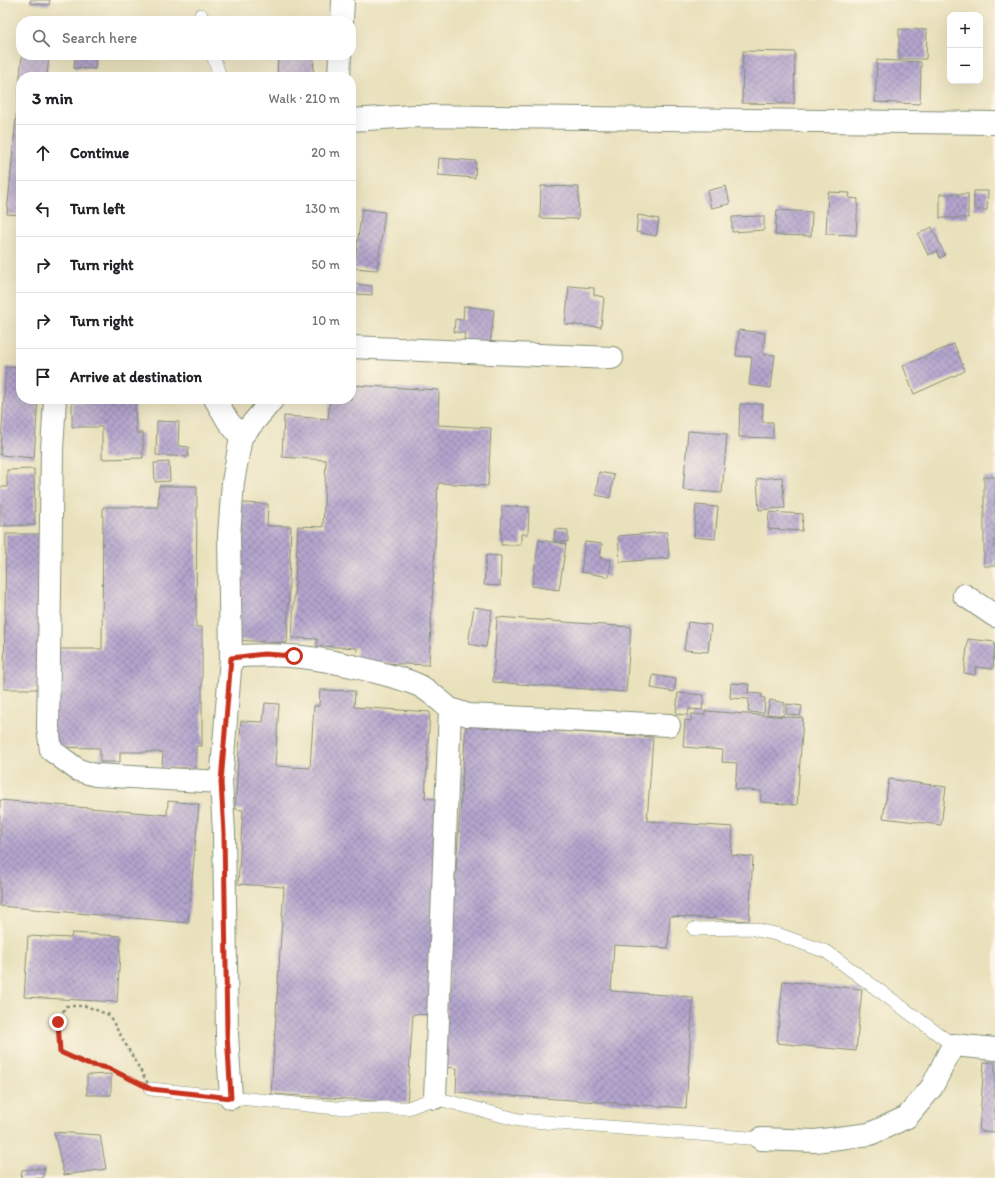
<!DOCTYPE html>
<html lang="en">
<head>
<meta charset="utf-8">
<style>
	:root { --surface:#fff; --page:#f6f6f6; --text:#202124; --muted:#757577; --line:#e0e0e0 }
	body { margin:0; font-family:Itim,sans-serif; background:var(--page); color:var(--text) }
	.controls { position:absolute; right:12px; top:12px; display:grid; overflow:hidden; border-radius:8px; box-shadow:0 4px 16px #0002 }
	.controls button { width:36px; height:36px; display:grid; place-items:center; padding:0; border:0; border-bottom:1px solid var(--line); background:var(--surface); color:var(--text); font:20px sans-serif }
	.stop { position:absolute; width:12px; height:12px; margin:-9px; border:3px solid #c8321e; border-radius:50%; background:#fff }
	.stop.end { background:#c8321e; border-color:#fff; box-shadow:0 1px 4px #0008 }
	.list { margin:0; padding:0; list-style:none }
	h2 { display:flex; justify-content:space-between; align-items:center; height:52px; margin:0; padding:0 16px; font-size:17px }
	h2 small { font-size:13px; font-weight:400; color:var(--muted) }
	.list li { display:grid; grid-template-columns:26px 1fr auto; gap:12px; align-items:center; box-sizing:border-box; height:56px; padding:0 16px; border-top:1px solid var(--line) }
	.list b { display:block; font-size:15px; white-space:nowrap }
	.list em { font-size:13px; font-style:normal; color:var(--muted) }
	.icon { flex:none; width:22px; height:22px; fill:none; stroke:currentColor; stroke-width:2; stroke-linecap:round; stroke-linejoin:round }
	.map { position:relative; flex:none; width:995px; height:1178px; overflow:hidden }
	.search { position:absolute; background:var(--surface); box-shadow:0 4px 16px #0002; left:16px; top:16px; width:340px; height:44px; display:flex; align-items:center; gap:10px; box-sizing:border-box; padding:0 14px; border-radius:16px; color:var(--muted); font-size:15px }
	.panel { position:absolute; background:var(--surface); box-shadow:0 4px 16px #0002; left:16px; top:72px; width:340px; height:332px; border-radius:16px }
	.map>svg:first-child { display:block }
	.building { fill:url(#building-cross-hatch) }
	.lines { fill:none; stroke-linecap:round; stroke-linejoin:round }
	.lane-casing { stroke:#848f78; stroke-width:14 }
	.street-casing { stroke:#848f78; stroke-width:24 }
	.path { stroke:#848f78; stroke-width:2.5; stroke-dasharray:3 3; stroke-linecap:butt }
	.lane { stroke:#fff; stroke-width:13 }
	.street { stroke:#fff; stroke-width:22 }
	.route { stroke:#c8321e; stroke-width:5 }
</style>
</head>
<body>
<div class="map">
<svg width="995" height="1178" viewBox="0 0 995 1178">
	<defs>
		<pattern id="building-cross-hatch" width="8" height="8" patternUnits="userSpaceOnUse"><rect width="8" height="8" fill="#b4a4cd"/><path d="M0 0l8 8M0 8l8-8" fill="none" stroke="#9287a7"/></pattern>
	</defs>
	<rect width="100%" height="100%" fill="#fcf5e5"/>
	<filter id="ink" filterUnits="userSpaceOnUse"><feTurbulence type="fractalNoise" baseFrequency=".025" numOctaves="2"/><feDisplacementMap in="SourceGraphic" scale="8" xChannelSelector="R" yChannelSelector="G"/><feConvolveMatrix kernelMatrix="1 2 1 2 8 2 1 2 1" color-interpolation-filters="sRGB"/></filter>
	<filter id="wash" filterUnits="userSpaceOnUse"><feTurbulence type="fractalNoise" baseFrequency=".012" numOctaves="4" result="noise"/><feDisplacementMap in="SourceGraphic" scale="16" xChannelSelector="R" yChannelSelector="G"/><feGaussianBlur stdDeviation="0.9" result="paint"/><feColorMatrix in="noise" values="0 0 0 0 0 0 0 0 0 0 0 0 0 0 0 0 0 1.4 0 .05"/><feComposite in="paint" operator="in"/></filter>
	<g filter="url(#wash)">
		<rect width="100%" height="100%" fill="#e9e1bc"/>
		<g id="blocks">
			<g class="building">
				<path d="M30,0H50L49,5L30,3Z"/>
				<path d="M899,29L927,30L926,59H899Z"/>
				<path d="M743,51L795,52L794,104L742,103Z"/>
				<path d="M22,55H49L47,77H21V215L7,214Z"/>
				<path d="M75,55H96L95,69L74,68Z"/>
				<path d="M278,55H314L313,77H277Z"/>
				<path d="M877,60L921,62L920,104L875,102Z"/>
				<path d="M439,158L476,161L475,178L438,175Z"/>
				<path d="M541,186L579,187L578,219L540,218Z"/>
				<path d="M726,186L730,204L711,208L707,191Z"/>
				<path d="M974,191H988L987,210H974Z"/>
				<path d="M828,192L850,193L849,198L858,199L856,235L826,234Z"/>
				<rect x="940" y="194" width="28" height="24"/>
				<path d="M362,209L385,212L377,270L354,268Z"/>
				<path d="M777,210L812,212L811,236L775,235Z"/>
				<path d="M638,215L659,219L656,236L636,232Z"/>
				<path d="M762,216H764V230L732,232V217Z"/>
				<path d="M932,227L945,255L940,258L937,251L928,255L918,234Z"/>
				<path d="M355,284L372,286V295L355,294Z"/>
				<path d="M569,286L594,288V295L604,297L601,327L565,324Z"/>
				<path d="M464,306L494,310L490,346L464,343L465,333L454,332L455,319L463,320Z"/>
				<path d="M739,330L765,333L763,354L775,355L771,388L749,385L752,357L736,356Z"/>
				<path d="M954,344L965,371L914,394L903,366Z"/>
				<path d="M6,367L21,368V399H38L34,458L0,455Z"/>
				<path d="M351,385L439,390L438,425L491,428L488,486L438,483L429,665L356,662L357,648L317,646V639L292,638L298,526L323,527L326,460L282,457L284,416L328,419L330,399H351Z"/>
				<path d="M101,399H135L136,433H143V458L102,459V427H72V402L101,401Z"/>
				<path d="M740,404H763L762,422H773V438L739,437Z"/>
				<path d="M157,421L179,422L178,446L189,447L188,457L156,455Z"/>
				<path d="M688,431L727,434L722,493L683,490Z"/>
				<path d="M169,462L170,481L155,482L154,463Z"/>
				<path d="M34,469L35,525L0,526V487H7V470Z"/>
				<path d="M599,472L614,475L610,498L596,495Z"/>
				<path d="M782,477L785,508L759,510L757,479Z"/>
				<rect x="984" y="477" width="11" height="89"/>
				<path d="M159,486H197L196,627H202V746H196V768H162L163,752H120V762H100V748L53,747L54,649H102L103,507H158Z"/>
				<path d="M241,503L268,504L267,526H291L287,643L235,640Z"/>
				<path d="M696,505L718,507L715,539L694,537Z"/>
				<path d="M502,506L529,507L528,534H521V545H501Z"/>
				<path d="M769,512L803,514L802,531L768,529Z"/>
				<path d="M555,529L568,530V542L554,541Z"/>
				<path d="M667,532L669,558L620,562L618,536Z"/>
				<path d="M6,534H49L47,689H4Z"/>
				<path d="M539,540L566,544L559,590L532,586Z"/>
				<path d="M585,542L602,544L600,558L611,560L609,577L581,572Z"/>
				<path d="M486,555L501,556L500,586L484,585Z"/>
				<path d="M474,607L492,610L486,647L468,644Z"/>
				<path d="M497,617L631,627L626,692L493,682Z"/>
				<path d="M688,622L711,625L708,652L684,650Z"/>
				<path d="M968,639L995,642L993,669L976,667L975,675L964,673Z"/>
				<path d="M653,675L676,679L674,692L651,688Z"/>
				<path d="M731,683L749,684L748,693L762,694V698H765L764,713L748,712L749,699L730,698Z"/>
				<path d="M320,690L355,691L354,707L430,712L425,798L443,800L430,1015L413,1014L407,1103L271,1094L284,887L238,884L243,810L235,809L241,721L263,722L265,703L279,704L275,766L310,768L314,706H319Z"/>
				<path d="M678,693L704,695L702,710L689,709L688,715L676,714Z"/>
				<path d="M770,700L785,703L783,716L767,714Z"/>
				<path d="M787,704L802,706L800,716L786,714Z"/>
				<path d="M705,711L803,718L797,805L761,802V791L735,789L737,763L722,762L723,750L683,747L685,720L691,721V714L705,715Z"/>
				<path d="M466,725L653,737L647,821L733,827L731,855L753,857L749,921L670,916L668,948L614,945L611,991L693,997L686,1108L456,1092L457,1068L442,1067Z"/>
				<path d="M889,779L946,787L941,825L883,818Z"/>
				<path d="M0,800L167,815L168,801L199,804L188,923L0,906Z"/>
				<path d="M72,933L121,936L117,1002L24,997L28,936L71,938Z"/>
				<path d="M783,981L862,989L856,1051L777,1043Z"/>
				<path d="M984,1062L995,1063V1132L979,1131Z"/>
				<path d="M111,1074V1095H87V1075Z"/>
				<path d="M54,1132L100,1135L106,1169L64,1175Z"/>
				<path d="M45,1168L43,1178H21L22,1170Z"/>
			</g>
		</g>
	</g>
	<g filter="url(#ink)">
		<use href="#blocks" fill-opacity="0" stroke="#848f78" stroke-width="1"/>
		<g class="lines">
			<defs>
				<g id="lane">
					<path d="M201,15L203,21"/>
					<path d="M213,55L220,77"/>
					<path d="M694,929L749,928L780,935L827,952L953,1045"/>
					<path d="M151,1089L336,1108H408L435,1098L519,1120L761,1139"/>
				</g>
				<g id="street">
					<path d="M342,21L343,1"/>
					<path d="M339,77L340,55"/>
					<path d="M351,120L414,116L995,123"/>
					<path d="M351,347L612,358"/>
					<path d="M55,399L52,450L48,728L51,750L78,770L95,775L221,782"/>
					<path d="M215,399L228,421L241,437"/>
					<path d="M964,595L995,616"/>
					<path d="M231,657C281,652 319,657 368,670C384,674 402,678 418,685C429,690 440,701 450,709L435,1098"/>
					<path d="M450,709L468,715L669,725"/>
					<path d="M231,1098L227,1034L224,833L221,782L231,657L229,536L233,482L241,437L273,399"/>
					<path d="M761,1139L815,1141L870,1134L907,1117L932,1087L953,1045L995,1049"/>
				</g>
			</defs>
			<use href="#lane" class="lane-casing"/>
			<use href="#street" class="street-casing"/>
			<path class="path" d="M66,1006H86L109,1015L151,1089L108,1068L87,1064L60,1052L58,1021Z"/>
			<use href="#lane" class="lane"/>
			<use href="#street" class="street"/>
		</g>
	</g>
	<g class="lines" filter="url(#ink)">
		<path class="route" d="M58,1022L60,1052L87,1064L108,1068L151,1089L231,1098L227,1034L224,833L221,782L231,658L264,654L294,656"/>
	</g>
</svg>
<div class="controls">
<button>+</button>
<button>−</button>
</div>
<div class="stop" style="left:294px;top:656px"></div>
<div class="stop end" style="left:58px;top:1022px"></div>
<div class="search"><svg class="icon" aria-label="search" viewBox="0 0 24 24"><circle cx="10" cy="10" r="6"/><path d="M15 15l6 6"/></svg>Search here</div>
<section class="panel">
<h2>3 min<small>Walk · 210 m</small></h2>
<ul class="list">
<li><svg class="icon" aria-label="ahead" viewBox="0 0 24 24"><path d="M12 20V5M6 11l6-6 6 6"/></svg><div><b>Continue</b></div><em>20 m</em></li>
<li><svg class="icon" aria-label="left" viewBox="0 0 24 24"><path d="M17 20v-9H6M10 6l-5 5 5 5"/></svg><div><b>Turn left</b></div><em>130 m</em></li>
<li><svg class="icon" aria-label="right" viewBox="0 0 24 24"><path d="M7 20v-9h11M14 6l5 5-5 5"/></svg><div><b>Turn right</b></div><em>50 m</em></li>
<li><svg class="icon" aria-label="right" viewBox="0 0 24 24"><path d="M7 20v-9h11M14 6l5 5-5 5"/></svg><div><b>Turn right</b></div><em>10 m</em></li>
<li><svg class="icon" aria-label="arrive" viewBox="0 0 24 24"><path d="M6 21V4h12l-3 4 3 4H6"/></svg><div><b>Arrive at destination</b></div></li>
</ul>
</section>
</div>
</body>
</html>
